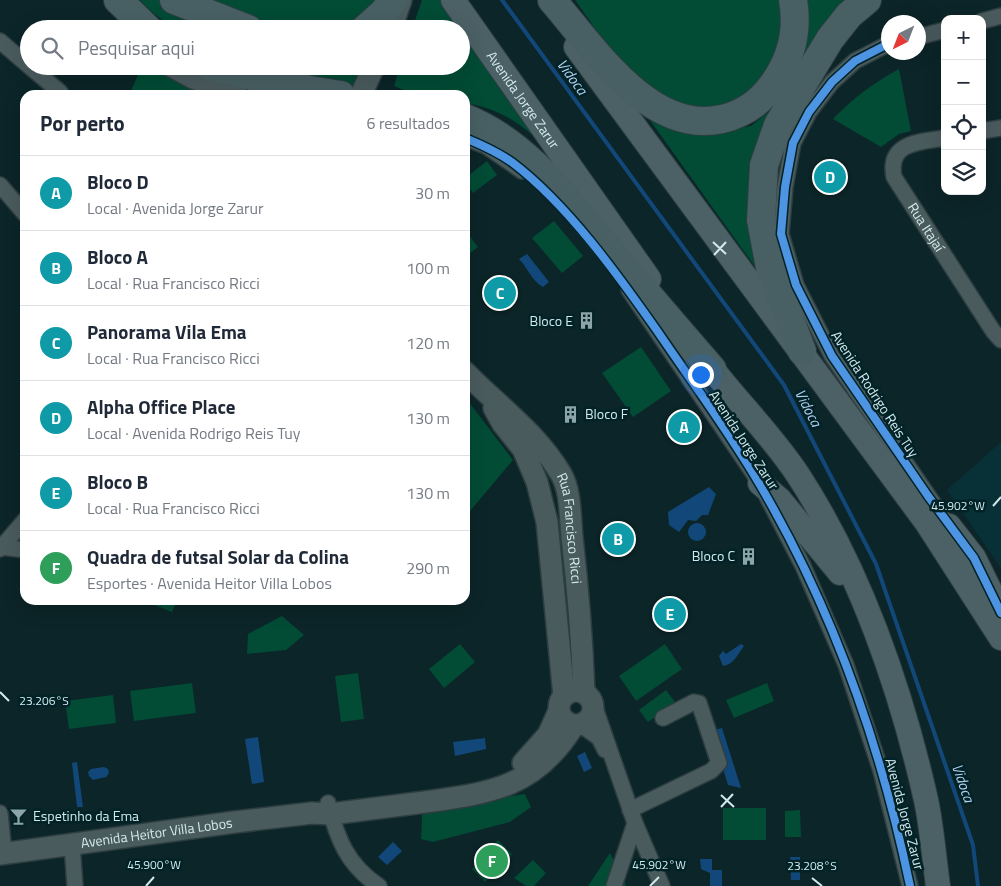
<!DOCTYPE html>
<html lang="pt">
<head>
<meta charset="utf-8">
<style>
	:root { --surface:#fff; --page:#f6f6f7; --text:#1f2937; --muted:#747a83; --line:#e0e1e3; --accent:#2563eb }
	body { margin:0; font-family:"Titillium Web",sans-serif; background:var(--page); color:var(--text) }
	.controls { position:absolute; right:15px; top:15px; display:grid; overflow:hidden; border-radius:10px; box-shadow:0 5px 20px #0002 }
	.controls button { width:45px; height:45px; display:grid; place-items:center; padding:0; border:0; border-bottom:1px solid var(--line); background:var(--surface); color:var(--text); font:25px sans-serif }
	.compass { position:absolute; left:881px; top:15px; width:45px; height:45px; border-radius:50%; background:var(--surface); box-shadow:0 5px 20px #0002; rotate:222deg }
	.you { position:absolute; left:700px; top:374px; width:18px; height:18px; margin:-12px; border:4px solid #fff; border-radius:50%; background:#1a73e8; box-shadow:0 0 0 8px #1a73e833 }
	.badge { display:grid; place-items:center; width:32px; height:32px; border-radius:50%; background:var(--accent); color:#fff; font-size:16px; font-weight:700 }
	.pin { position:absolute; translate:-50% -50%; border:2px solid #fff; box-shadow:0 1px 5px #0006 }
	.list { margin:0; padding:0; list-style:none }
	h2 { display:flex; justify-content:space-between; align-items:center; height:65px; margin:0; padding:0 20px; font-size:21px }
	h2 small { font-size:16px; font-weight:400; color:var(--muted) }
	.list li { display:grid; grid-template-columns:32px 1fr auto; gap:15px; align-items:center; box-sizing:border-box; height:75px; padding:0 20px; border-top:1px solid var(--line) }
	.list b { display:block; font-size:19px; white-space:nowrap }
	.list p { margin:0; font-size:16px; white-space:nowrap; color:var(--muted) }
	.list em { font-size:16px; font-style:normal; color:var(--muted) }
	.icon { flex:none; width:28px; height:28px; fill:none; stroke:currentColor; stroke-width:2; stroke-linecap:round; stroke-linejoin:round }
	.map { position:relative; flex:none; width:1001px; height:886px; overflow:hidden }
	.search { position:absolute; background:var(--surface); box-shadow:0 5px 20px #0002; left:20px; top:20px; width:450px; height:55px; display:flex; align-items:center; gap:12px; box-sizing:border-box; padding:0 18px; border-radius:28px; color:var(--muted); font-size:19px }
	.panel { position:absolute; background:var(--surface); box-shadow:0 5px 20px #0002; left:20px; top:90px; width:450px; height:515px; border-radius:15px }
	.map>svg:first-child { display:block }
	.built { fill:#073137 }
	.green { fill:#024b35 }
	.water { fill:#124879 }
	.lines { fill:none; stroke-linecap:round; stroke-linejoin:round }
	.stream { stroke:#124879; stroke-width:4 }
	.street-casing { stroke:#2d3e41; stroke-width:18 }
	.secondary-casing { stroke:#2d3e41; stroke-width:24 }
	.primary-casing { stroke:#2d3e41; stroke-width:26 }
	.highway-casing { stroke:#2d3e41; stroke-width:30 }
	.street { stroke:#4a5b5e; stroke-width:15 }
	.secondary { stroke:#4a5b5e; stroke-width:21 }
	.primary { stroke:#4c6165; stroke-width:24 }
	.highway { stroke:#486064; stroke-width:28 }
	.cycleway-casing { stroke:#012328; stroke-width:11 }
	.cycleway { stroke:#4d94e3; stroke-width:8 }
	.ticks { fill:none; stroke:#d3eaed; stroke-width:2 }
	.labels { text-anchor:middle; stroke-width:5; stroke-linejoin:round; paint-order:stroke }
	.street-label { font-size:14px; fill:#d3eaed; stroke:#012328 }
	.poi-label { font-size:14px; fill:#d3eaed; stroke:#012328; text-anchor:end }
	.water-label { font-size:15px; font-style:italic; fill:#b4d0f0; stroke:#012328 }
	.ticks-label { font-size:12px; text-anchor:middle; fill:#d3eaed; stroke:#012328; stroke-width:5; stroke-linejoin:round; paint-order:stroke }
</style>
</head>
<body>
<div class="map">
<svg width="1001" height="886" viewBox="0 0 1001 886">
	<rect width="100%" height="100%" fill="#0c2528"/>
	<path class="built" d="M1001,442V568L947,490Z"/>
	<g class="green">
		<path d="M140,0H168L233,29C186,29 175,37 140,0Z"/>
		<path d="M207,0H378L363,16L340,29H282Z"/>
		<path d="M422,0H449L551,152C522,125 505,110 465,103V95H415L394,86L400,66H461V29H412Z"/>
		<path d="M575,0H780C784,31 778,61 756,84C718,123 670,108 634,75C611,54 593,25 575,0Z"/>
		<path d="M802,0H857L768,139L771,289L634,98L711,133L751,126L777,105L797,74L807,36Z"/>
		<path d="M142,66H151L205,95H129Z"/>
		<path d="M261,66H370L362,87L287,75Z"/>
		<path d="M899,69L911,131L899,134L881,147L833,119C852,99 873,83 899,69Z"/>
		<path d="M487,161L497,175L473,193L465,182V178Z"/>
		<path d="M554,221L583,256L562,273L532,238Z"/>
		<path d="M465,230L478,247L465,257Z"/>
		<path d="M641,347L671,391L633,417L602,373Z"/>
		<path d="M465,397L513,460L465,517Z"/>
		<path d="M142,600H177L172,612Z"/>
		<path d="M201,600H278L277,603L203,602Z"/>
		<path d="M282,616L304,635L286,650L247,654L248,634Z"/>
		<path d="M460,644L475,662L444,688L429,669Z"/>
		<path d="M665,644L682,669L636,701L619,676Z"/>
		<path d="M358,673L364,719L341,722L335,676Z"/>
		<path d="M192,683L196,713L134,721L130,691Z"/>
		<path d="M767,683L774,701L734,718L726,700Z"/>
		<path d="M666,690L675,702L648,722L639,710Z"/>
		<path d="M113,695L116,723L69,729L65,701Z"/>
		<path d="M525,794L531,807L510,822L433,842L421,839L422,815L435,807Z"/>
		<rect x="723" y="808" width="43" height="32"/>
		<path d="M800,810L801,837H785V811Z"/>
		<path d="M498,840L512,854L485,882L472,869Z"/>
		<path d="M610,853L626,886H588Z"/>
		<path d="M533,860L546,873L534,886H526L514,878Z"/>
	</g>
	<g class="water">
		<path d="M527,254L549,282L543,287C531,280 528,268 519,259Z"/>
		<path d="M709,487L716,494L708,515H702L696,521L688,520L679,532L669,525L668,512Z"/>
		<circle cx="697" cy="532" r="9"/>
		<path d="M741,644L744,646C738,654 734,664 723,666L719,656L723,651L726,654Z"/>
		<path d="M722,728L741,788L728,785L711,731Z"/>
		<path d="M258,737L264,782L252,784L245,739Z"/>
		<path d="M485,738L486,749L455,756L453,742Z"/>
		<path d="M585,752L592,768L584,772L577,756Z"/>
		<path d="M77,762L83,807H77L72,763Z"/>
		<path d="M104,767L108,769L109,773L106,777L93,780L89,776L88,772L91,769Z"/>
		<path d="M393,842L402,851L387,865L378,857Z"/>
		<path d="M790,857H800V880H791Z"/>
		<path d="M700,859H712V870H722V886H710V873L701,869Z"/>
	</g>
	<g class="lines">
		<path class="stream" d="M502,0L784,385L876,564L973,845L978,886"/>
		<defs>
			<g id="street">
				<path d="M982,21L1001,16"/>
				<path d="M918,37L945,30"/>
				<path d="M0,41L29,66"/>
				<path d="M888,44L855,61L832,82L809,112L793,143L785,187L781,234L796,285L832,356L949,526"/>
				<path d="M29,66L60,92"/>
				<path d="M982,131L1001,128"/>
				<path d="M465,138L486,146L522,171"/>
				<path id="s1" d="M945,138C920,142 887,142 894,177L993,331L1001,340"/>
				<path d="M0,185L25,214"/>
				<path d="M629,290L760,483L803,566L846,665L881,771L910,886"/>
				<path d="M2,547L25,550"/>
				<path d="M0,549L25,520"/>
				<path d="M594,705L635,823L662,886"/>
				<path d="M581,725L599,738L605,750"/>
				<path d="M328,803C337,838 347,865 379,886"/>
				<path d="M630,810L711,771L719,763L699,703L694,702L663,718"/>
				<path d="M0,813L4,853"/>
				<path d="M72,845L75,886"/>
				<path d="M614,886L635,823"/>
			</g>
			<g id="secondary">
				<path d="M391,29L401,0"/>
				<path d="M171,66L193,78L237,95"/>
				<path d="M361,95L374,66"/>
				<path id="s2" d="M465,372C498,406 536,432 561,474C571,491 570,517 572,537C578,589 582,640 584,692"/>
				<path d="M494,408L503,424L523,449L537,482L547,522L564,696"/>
				<circle cx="576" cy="708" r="17"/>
				<path d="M523,763L548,735L559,711"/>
				<path id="s3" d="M0,854L235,822L312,813L331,814C362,810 394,806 425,802C492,793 536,787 574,725"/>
			</g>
			<g id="primary">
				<path id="s4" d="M453,0L649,279"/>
				<path d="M576,47L927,523L1001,638"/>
				<path d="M701,354C731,396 770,432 798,475C860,570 901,689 926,800C932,828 934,858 938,886"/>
				<path d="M760,483L780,500L840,573"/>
				<path d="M949,526L974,558L1001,613"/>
			</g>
			<g id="highway">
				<path d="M118,0L148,29"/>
				<path d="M174,0L248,29"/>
				<path d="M552,0C592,46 650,136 722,119C739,115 755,106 767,92C789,66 799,34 793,0"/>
				<path d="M365,29L383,13L393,0"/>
				<path d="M209,66L310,90L341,95"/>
				<path d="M465,118C527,143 568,200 610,250C644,290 678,330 712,369"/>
				<path d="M802,351L770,268L761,220L764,165L778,125L830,39L849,15L867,0"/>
			</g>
		</defs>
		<use href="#street" class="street-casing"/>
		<use href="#secondary" class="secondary-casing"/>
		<use href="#primary" class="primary-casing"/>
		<use href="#highway" class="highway-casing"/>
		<use href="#street" class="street"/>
		<use href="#secondary" class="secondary"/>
		<use href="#primary" class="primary"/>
		<use href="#highway" class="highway"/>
		<defs>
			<g id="cycleway">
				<path d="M888,44L855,61L832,82L809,112L793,143L785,187L781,234L796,285L832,356L928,496L974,558L1001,613"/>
				<path d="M465,138C482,145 498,152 513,163C568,205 618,275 658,332C692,382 730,433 760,485C832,608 881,746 910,886"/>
			</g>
		</defs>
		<use href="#cycleway" class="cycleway-casing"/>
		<use href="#cycleway" class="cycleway"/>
	</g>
	<path class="ticks" d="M713,242L726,254M714,255L726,242M993,506L1001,497M0,692L9,701M721,795L734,807M721,807L733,794M812,878L822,886M146,886L154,877M650,886L659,877"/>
	<defs>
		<symbol id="building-bare" viewBox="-9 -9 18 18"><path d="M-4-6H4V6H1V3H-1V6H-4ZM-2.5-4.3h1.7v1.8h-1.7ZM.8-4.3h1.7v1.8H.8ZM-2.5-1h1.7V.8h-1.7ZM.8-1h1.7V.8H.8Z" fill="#8da5a8" stroke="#012328" stroke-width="2.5" paint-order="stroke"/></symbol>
		<symbol id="bar-bare" viewBox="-9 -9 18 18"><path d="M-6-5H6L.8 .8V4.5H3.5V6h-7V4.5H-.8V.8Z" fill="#8da5a8" stroke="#012328" stroke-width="2.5" paint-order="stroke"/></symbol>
	</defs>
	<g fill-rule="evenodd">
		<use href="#building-bare" x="574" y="308" width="25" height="25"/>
		<use href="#building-bare" x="558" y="402" width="25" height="25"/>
		<use href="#building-bare" x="736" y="544" width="25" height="25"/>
		<use href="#bar-bare" x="6" y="804" width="25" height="25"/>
	</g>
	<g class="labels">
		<g class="street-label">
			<text dy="5" stroke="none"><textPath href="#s4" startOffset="122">Avenida Jorge Zarur</textPath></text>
			<text dy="5" stroke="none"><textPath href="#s1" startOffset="135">Rua Itajaí</textPath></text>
			<text transform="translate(875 394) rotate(57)" y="5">Avenida Rodrigo Reis Tuy</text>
			<text transform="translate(744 440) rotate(57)" y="5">Avenida Jorge Zarur</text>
			<text dy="5" stroke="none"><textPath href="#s2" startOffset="196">Rua Francisco Ricci</textPath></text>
			<text transform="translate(905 814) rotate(75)" y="5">Avenida Jorge Zarur</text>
			<text dy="5" stroke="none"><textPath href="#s3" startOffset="158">Avenida Heitor Villa Lobos</textPath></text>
		</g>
		<g class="poi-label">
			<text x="573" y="326">Bloco E</text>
			<text x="585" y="419" text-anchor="start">Bloco F</text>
			<text x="735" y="561">Bloco C</text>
			<text x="33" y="821" text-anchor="start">Espetinho da Ema</text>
		</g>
		<g class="water-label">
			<text transform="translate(572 77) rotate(54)" y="5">Vidoca</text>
			<text transform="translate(808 408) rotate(63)" y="5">Vidoca</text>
			<text transform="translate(963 783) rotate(71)" y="5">Vidoca</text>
		</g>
	</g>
	<g class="ticks-label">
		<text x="958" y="510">45.902°W</text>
		<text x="44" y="705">23.206°S</text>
		<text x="154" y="869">45.900°W</text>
		<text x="659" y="869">45.902°W</text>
		<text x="812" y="870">23.208°S</text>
	</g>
</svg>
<div class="controls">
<button>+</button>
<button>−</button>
<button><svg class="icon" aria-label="locate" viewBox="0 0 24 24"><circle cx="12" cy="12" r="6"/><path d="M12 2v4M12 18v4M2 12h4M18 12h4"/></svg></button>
<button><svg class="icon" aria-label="layers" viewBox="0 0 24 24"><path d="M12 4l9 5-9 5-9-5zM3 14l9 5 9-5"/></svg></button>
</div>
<svg class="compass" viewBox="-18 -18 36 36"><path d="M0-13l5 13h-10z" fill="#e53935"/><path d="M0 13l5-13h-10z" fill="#747a83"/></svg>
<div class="you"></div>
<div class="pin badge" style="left:684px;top:427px;background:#0f9aa8">A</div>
<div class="pin badge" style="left:618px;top:539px;background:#0f9aa8">B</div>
<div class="pin badge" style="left:500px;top:293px;background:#0f9aa8">C</div>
<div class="pin badge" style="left:830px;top:177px;background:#0f9aa8">D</div>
<div class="pin badge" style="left:670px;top:614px;background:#0f9aa8">E</div>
<div class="pin badge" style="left:492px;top:861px;background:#2e9e5b">F</div>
<div class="search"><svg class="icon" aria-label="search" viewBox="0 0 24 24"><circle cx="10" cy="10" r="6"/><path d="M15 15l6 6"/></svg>Pesquisar aqui</div>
<section class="panel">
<h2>Por perto<small>6 resultados</small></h2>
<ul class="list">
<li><span class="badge" style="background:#0f9aa8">A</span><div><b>Bloco D</b><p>Local · Avenida Jorge Zarur</p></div><em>30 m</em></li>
<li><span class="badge" style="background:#0f9aa8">B</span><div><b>Bloco A</b><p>Local · Rua Francisco Ricci</p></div><em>100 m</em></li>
<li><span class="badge" style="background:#0f9aa8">C</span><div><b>Panorama Vila Ema</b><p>Local · Rua Francisco Ricci</p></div><em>120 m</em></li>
<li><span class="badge" style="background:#0f9aa8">D</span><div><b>Alpha Office Place</b><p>Local · Avenida Rodrigo Reis Tuy</p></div><em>130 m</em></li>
<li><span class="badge" style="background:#0f9aa8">E</span><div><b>Bloco B</b><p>Local · Rua Francisco Ricci</p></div><em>130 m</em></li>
<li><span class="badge" style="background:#2e9e5b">F</span><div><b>Quadra de futsal Solar da Colina</b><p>Esportes · Avenida Heitor Villa Lobos</p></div><em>290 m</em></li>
</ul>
</section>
</div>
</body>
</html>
